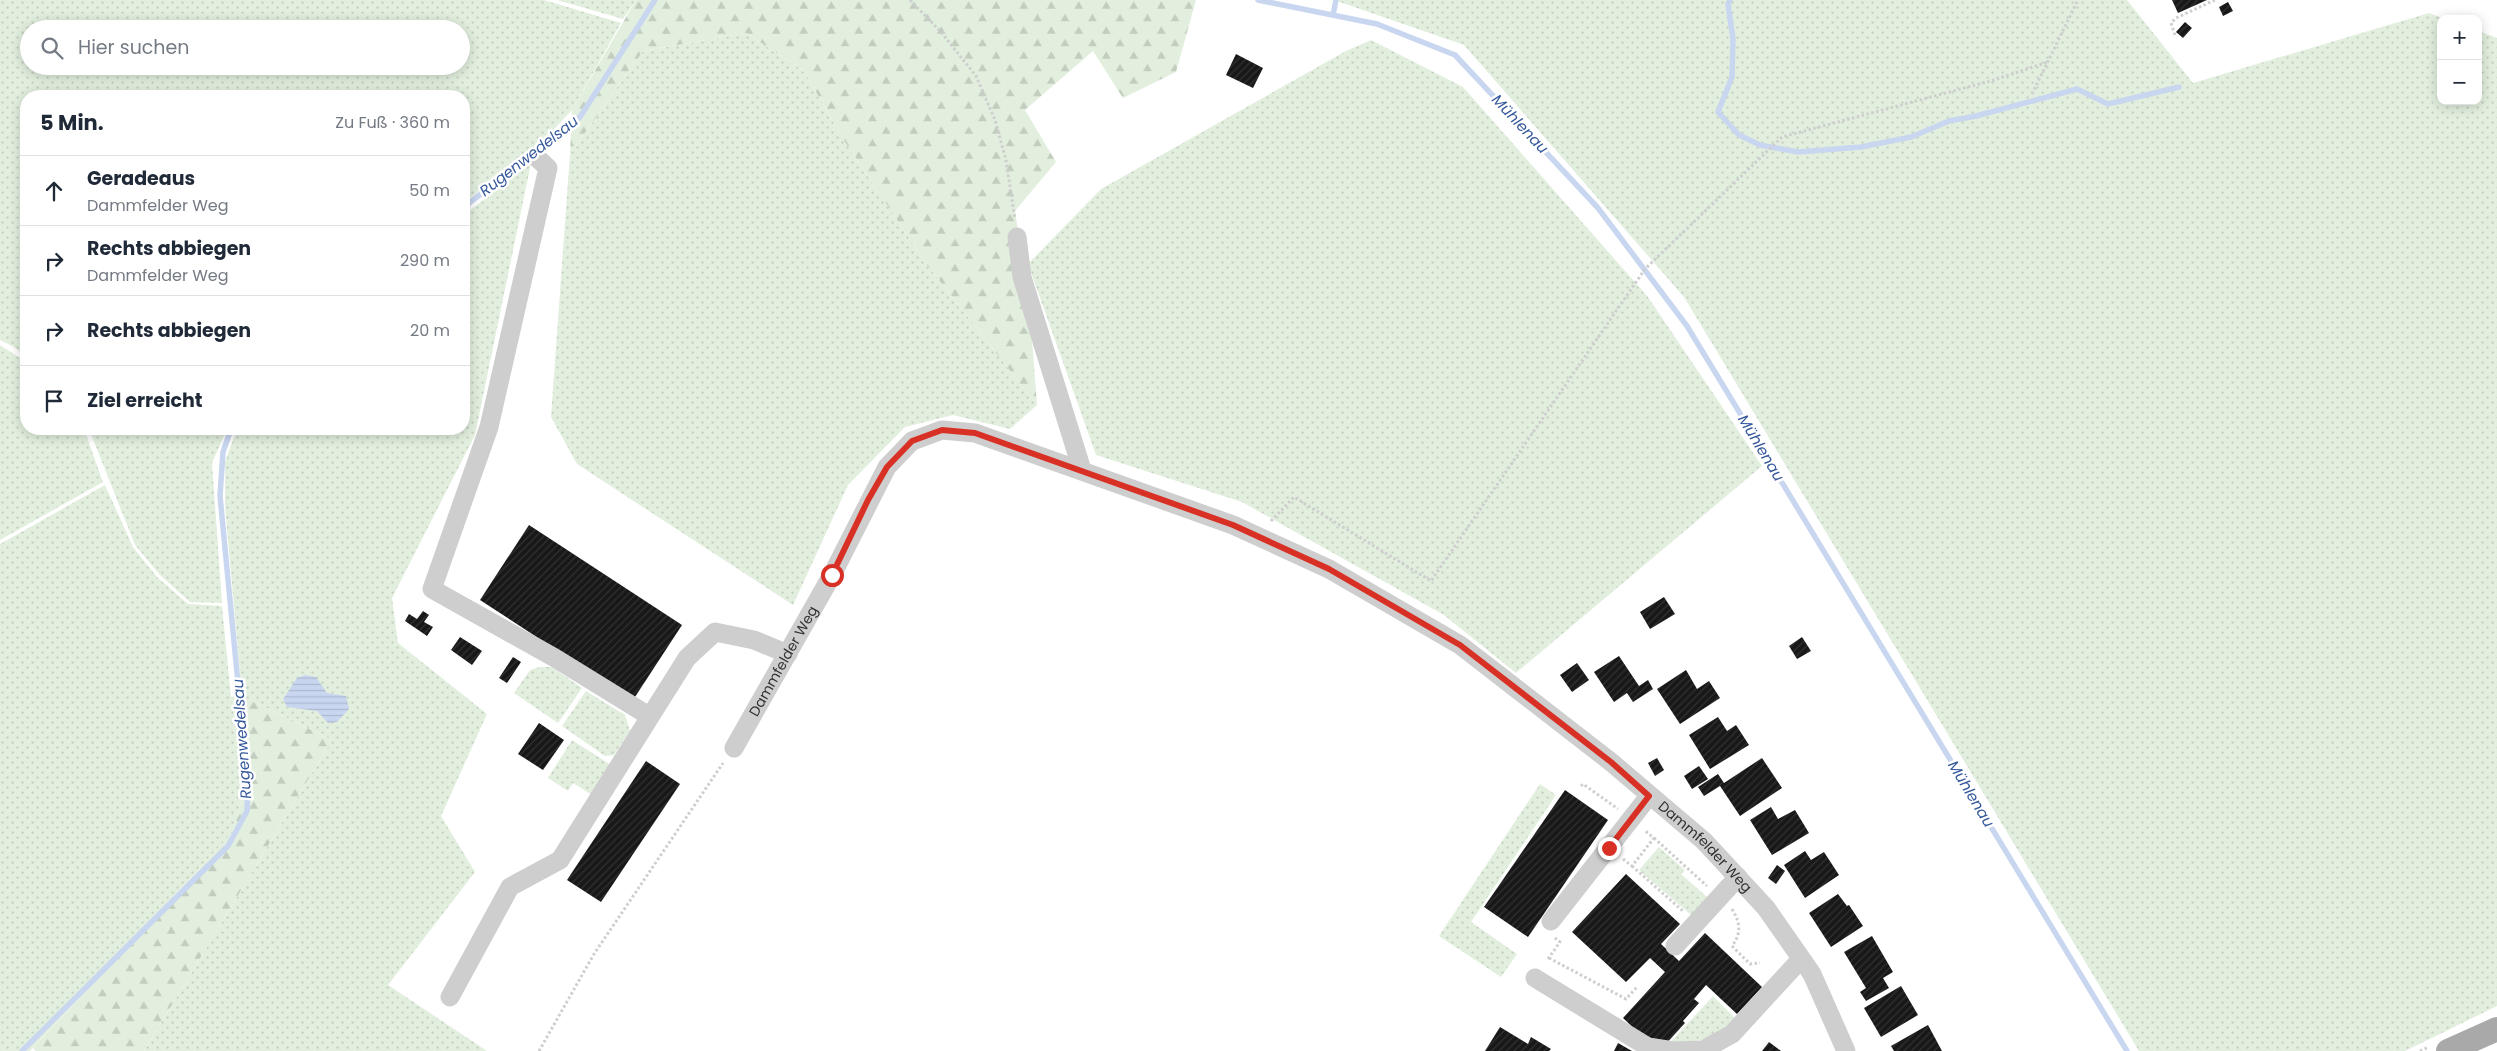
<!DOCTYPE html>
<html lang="de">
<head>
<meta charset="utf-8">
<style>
	:root { --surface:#fff; --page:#f2f2f3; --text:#1f2937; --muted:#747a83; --line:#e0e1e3 }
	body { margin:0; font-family:Poppins,sans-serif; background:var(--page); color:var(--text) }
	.controls { position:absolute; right:15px; top:15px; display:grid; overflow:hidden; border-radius:10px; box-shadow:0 2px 12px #0003 }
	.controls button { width:45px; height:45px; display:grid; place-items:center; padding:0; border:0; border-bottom:1px solid var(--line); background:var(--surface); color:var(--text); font:25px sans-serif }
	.stop { position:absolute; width:15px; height:15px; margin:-11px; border:4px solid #d93025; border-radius:50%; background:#fff }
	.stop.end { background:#d93025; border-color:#fff; box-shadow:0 1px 5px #0008 }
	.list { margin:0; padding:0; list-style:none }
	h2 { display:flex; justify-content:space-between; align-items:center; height:65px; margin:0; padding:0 20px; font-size:21px }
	h2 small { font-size:16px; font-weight:400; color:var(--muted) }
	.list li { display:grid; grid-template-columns:32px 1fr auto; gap:15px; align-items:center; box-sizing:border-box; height:70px; padding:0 20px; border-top:1px solid var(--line) }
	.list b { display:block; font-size:19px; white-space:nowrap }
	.list p { margin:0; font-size:16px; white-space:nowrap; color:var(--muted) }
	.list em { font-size:16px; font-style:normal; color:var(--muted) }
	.icon { flex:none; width:28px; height:28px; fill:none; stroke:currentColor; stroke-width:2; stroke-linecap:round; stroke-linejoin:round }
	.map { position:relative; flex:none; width:2497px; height:1051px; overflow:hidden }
	.search { position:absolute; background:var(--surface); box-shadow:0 2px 12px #0003; left:20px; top:20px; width:450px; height:55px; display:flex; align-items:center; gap:12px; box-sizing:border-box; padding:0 18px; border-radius:28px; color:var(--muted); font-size:19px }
	.panel { position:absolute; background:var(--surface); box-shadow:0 2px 12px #0003; left:20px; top:90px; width:450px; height:345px; border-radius:20px }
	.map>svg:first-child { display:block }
	.grass { fill:url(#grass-dots); fill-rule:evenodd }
	.forest { fill:url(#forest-firs) }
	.water { fill:url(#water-rules) }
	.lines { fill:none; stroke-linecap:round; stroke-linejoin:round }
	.stream { stroke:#c9d6f0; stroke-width:5.5 }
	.building { fill:url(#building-hatch) }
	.path { stroke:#cecece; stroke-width:3; stroke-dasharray:2.5 2.5; stroke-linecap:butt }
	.minor { stroke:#cecece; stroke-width:19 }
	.major { stroke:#a9a9a9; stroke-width:24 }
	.route { stroke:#d93025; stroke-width:6 }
	.labels { text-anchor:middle; stroke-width:5; stroke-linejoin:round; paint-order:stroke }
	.street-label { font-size:14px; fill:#313131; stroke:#fff }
	.water-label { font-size:15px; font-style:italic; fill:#36599c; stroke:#fff }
</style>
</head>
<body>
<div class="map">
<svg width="2497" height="1051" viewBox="0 0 2497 1051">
	<defs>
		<pattern id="grass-dots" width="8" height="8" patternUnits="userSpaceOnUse" patternTransform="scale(1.25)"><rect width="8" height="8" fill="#e2efde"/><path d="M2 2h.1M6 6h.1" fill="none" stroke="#c2cdbf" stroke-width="1.8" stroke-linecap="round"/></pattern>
		<pattern id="forest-firs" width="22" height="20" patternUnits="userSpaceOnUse" patternTransform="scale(1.25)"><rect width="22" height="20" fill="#e2efde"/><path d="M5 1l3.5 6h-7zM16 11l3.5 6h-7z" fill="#c2cdbf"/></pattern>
		<pattern id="water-rules" width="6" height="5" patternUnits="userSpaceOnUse" patternTransform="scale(1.25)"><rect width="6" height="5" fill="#c9d6f0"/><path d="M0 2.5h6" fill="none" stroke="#adb8ce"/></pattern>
		<pattern id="building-hatch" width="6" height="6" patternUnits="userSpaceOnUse" patternTransform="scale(1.25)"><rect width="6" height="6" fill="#181818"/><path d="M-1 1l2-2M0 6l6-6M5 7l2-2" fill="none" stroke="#313131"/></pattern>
	</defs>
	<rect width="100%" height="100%" fill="#fff"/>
	<g class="grass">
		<path d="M0,0H544L621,23L572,110L545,139L464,203V96H26V357L14,347L0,340ZM29,29H461V66H29Z"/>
		<path d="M557,0H636L623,19Z"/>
		<path d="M1334,0H2127L2193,83L2429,13L2445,19H2441V101H2478V31L2497,38V1006L2405,1051H2139L1684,297L1464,45Z"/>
		<path d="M746,33L804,71L843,139L928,266L1037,405L1010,429L953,415L905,427L848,485L793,605L577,464L551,417L570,154L643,51Z"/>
		<path d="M1371,40L1463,87L1648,297L1762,466L1516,673L1444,615L1242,502L1096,455L1028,264L1101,189L1346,51Z"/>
		<path d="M531,163L475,435L392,598L398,643L487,714L441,816L475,872L388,985L487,1051H144L332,740L242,696L225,506V462L237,429H464V215Z"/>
		<path d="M0,345L26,362V429H84L103,482L0,540Z"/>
		<path d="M89,429H227L212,463L222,603L190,602L160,575L135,545Z"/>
		<path d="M105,485L133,547L157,577L188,604L222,606L231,697L245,789L232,833L30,1051H0V544Z"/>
		<path d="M540,667H552L582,688L558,723L514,693L530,670Z"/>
		<path d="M586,691L625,715L630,731L614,755L605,756L562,726Z"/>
		<path d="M572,740L611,765L592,795L573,783L568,791L548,778Z"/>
		<path d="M1540,784L1556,795L1471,922L1517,954L1501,977L1439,936Z"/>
		<path d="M1659,847L1685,870L1681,874L1707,897L1691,915L1639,870Z"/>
		<path d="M1713,996L1736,1019C1716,1039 1695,1043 1667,1046Z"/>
	</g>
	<g class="forest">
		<path d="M636,0H1196L1176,72L1123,98L1093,51L1025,110L1056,162L1015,211L1029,300L1037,405L928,266L843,139L804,71L746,33L643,51L570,154L572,110Z"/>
		<path d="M242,696L332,740L144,1051H36L33,1048L232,833L245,789L231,697Z"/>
	</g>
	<path class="water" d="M305,675L316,677L327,693L346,696L349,709L337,722L328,723L317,711L287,707L283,699L297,678Z"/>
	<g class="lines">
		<g class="stream">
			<path d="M1258,0L1377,24L1455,55L1598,208L1687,326L2127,1051"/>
			<path d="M1730,0L1728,4L1733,39L1732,77L1718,112L1739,135L1760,145L1798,152L1861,147L1911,137L1949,121L1976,116L2077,89L2108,104L2179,87"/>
			<path d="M1333,15L1336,0"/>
			<path d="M464,207L580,117L655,0"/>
			<path d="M22,1051L228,846L247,811L248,787L220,496L223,452L231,429"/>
		</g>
	</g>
	<g class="building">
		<path d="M2172,0H2207L2178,13Z"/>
		<path d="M2228,2L2233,11L2223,16L2219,7Z"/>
		<path d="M2185,22L2192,28L2183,38L2176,32Z"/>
		<path d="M1236,54L1263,68L1253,88L1226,75Z"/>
		<path d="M529,525L682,625L633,700L480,600Z"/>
		<path d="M1664,597L1675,614L1650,629L1640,612Z"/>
		<path d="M423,611L429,615L424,622L433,627L427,636L405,621L409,614L417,619Z"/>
		<path d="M460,637L482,651L472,665L451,650Z"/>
		<path d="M1802,637L1811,651L1797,659L1789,646Z"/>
		<path d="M1619,656L1639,686L1648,680L1653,689L1633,702L1627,693L1614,702L1594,672Z"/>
		<path d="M513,657L521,662L507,683L499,678Z"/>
		<path d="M1577,663L1589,680L1572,692L1560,675Z"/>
		<path d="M1686,670L1697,689L1709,681L1720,698L1680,724L1657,689Z"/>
		<path d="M1718,717L1727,731L1736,725L1749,745L1710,769L1689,735Z"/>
		<path d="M539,723L564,740L543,770L518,754Z"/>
		<path d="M1657,758L1664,770L1655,776L1648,763Z"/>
		<path d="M1762,758L1782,788L1740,816L1720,786L1704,796L1698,787L1718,774L1724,783Z"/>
		<path d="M646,761L680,784L601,902L567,880Z"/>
		<path d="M1699,766L1708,779L1692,789L1684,776Z"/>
		<path d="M1565,790L1608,820L1528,937L1484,907Z"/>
		<path d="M1771,807L1778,819L1795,810L1809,833L1772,855L1750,820Z"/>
		<path d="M1805,851L1811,860L1824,852L1839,875L1805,898L1784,865Z"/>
		<path d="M1777,865L1785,871L1776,884L1768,878Z"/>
		<path d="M1626,874L1680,924L1661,944L1679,961L1705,933L1762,987L1737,1014L1706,985L1694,999L1699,1003L1683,1021L1685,1023L1664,1046L1649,1043L1623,1018L1665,972L1650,958L1626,982L1572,932Z"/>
		<path d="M1838,894L1847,906L1849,905L1863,926L1831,947L1809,913Z"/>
		<path d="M1872,936L1893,972L1883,978L1889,988L1866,1001L1860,992L1866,988L1844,952Z"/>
		<path d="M1901,986L1918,1015L1881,1037L1864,1008Z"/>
		<path d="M1928,1025L1942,1051H1894L1891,1046Z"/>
		<path d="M1500,1027L1528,1044L1531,1037L1551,1049L1549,1051H1485Z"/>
		<path d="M1769,1042L1781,1051H1762Z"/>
		<path d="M1618,1043L1632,1051H1614Z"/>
	</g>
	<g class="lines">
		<g class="path">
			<path d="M910,0L941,32L976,76L995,120L1006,160L1015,219"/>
			<path d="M2175,35L2171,23L2176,18L2215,0"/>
			<path d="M2032,94L2078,0"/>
			<path d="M1271,521L1294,497L1431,581L1645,269L1782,137L1994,80L2048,62"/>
			<path d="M1581,786L1583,784L1618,809"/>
			<path d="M1654,838L1707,886"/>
			<path d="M1623,859L1632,866L1654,838L1644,830"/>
			<path d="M1632,866L1684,912"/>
			<path d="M1732,909C1740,922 1742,933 1732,946L1750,964L1760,963"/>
			<path d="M1549,958L1626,999L1637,987"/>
			<path d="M1548,959L1560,942L1555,938"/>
			<path d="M539,1051L594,954L723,763"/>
			<path d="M2420,1051L2429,1047"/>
		</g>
		<g class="minor">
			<path d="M535,156L548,168L489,427L432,589L555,658L649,716"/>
			<path d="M1017,237L1022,277L1082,470"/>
			<path id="s1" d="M734,748L832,575L887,467L912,441L942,430L975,433L1233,525L1329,569L1460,645L1611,762L1704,841L1766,908L1812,974L1846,1051"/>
			<path d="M1551,921L1649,796"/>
			<path d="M1675,946L1738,877"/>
			<path d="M1535,978L1648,1047L1674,1051L1703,1050L1732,1034L1801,959"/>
			<path d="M450,997L510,887L560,860L687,658L715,632L754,640L788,654"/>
		</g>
		<path class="major" d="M2448,1051L2497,1029"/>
	</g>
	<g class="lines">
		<path class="route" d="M832,575L868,500L887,467L912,441L942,430L975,433L1233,525L1329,569L1460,645L1611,762L1649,796L1609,848"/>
	</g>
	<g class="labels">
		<g class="street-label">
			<text dy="5" stroke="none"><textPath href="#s1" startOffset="100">Dammfelder Weg</textPath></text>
			<text dy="5" stroke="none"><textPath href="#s1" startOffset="1270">Dammfelder Weg</textPath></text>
		</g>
		<g class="water-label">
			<text transform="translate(1520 124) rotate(47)" y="5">Mühlenau</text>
			<text transform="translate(529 156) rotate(-38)" y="5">Rugenwedelsau</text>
			<text transform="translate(1761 448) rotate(59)" y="5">Mühlenau</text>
			<text transform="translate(242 739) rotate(-94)" y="5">Rugenwedelsau</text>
			<text transform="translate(1971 794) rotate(59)" y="5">Mühlenau</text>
		</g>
	</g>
</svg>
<div class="controls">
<button>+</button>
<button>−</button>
</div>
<div class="stop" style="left:832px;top:575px"></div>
<div class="stop end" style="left:1609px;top:848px"></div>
<div class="search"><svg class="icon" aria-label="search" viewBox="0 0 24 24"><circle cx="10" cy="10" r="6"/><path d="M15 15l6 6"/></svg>Hier suchen</div>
<section class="panel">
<h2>5 Min.<small>Zu Fuß · 360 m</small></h2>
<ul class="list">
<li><svg class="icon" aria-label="ahead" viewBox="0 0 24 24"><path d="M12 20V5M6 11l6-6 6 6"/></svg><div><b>Geradeaus</b><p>Dammfelder Weg</p></div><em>50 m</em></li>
<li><svg class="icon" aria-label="right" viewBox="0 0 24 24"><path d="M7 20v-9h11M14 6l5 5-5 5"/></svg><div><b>Rechts abbiegen</b><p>Dammfelder Weg</p></div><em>290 m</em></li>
<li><svg class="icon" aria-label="right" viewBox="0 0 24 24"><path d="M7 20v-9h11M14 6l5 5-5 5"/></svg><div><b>Rechts abbiegen</b></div><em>20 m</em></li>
<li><svg class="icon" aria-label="arrive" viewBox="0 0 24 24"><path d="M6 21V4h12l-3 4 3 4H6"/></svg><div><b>Ziel erreicht</b></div></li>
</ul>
</section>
</div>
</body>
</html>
